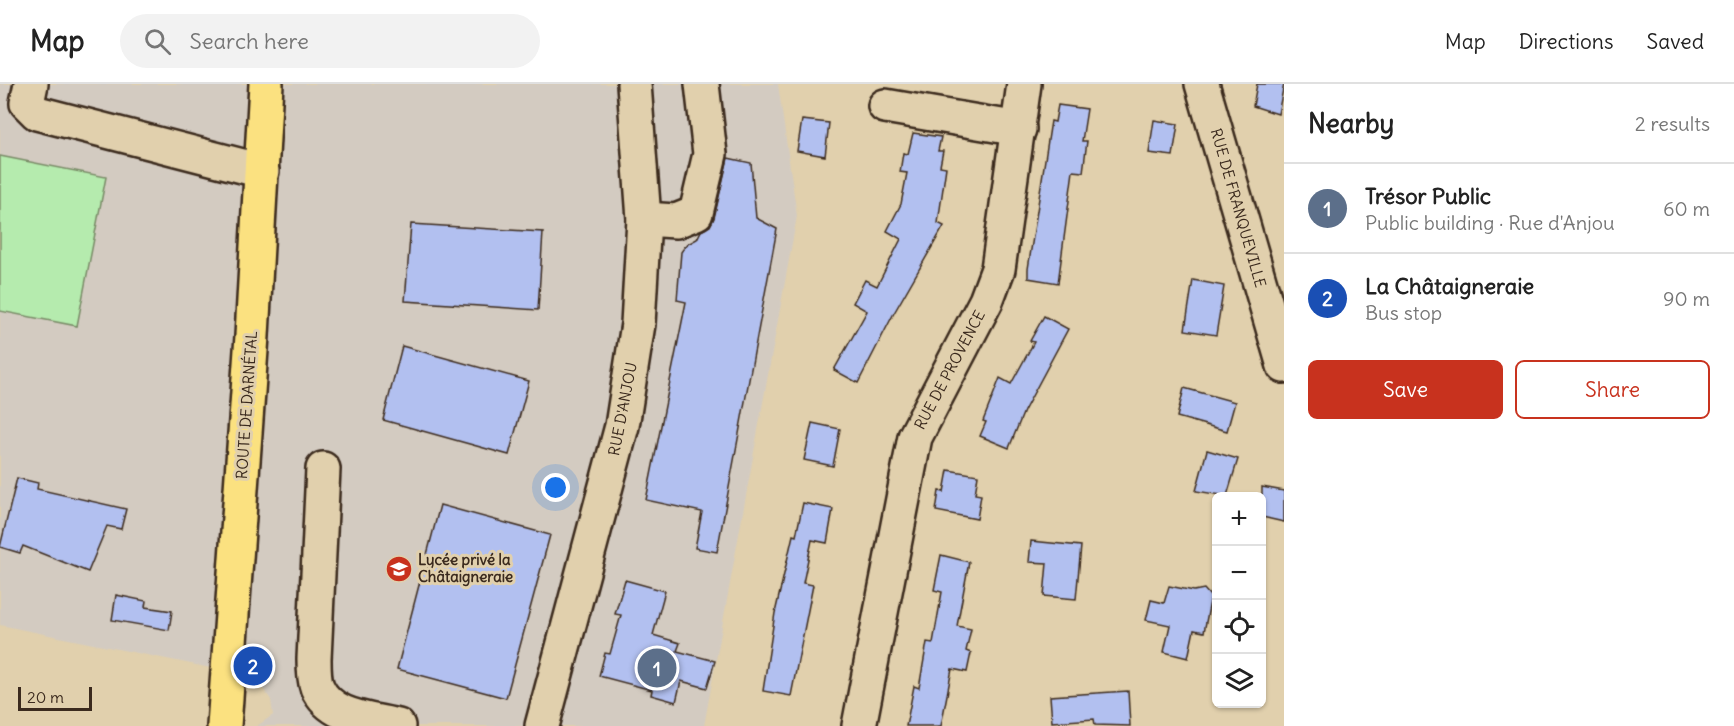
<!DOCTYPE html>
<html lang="en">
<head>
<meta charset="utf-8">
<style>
	:root { --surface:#fff; --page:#f2f2f2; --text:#222; --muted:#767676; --line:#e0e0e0; --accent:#c8321e }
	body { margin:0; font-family:Delius,sans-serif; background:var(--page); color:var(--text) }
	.controls { position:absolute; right:18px; bottom:18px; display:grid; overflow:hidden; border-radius:9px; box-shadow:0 2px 4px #0004 }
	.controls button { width:54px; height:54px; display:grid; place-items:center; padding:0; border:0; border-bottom:2px solid var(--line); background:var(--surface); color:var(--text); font:30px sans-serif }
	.scale { position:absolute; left:18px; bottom:15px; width:74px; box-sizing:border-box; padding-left:6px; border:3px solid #3b2a1e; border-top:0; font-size:16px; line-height:21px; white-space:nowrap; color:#3b2a1e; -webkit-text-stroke:4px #e1d0ad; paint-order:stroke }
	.you { position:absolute; left:556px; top:404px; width:21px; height:21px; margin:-15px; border:4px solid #fff; border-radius:50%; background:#1a73e8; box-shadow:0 0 0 9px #1a73e833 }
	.badge { display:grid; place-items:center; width:39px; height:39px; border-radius:50%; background:var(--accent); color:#fff; font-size:20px; font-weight:700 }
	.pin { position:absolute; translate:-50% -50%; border:3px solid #fff; box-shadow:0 2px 6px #0006 }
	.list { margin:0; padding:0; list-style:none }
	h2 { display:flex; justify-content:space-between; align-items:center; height:78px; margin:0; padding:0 24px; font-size:26px }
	h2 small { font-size:20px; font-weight:400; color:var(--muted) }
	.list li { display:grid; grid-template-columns:39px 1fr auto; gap:18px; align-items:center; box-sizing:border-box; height:90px; padding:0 24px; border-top:2px solid var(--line) }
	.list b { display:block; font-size:22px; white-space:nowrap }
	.list p { margin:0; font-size:20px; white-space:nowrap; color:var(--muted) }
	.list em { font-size:20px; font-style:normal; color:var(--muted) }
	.actions { display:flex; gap:12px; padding:18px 24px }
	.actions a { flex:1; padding:14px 0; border:2px solid var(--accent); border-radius:9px; text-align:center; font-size:21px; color:var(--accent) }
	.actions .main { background:var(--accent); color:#fff }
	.icon { flex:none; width:33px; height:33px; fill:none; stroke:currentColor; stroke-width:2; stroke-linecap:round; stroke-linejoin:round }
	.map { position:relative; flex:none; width:1284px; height:642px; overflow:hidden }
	header { display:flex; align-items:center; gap:36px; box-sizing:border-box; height:84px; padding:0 30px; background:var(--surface); border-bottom:2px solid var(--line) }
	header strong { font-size:28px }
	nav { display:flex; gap:33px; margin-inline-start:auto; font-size:21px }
	.search { width:420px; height:54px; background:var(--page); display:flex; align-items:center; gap:15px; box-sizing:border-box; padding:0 21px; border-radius:33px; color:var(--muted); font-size:22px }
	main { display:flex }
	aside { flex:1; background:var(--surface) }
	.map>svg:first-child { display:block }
	.built { fill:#d3cbc1 }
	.grass { fill:#b5ebae; stroke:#788a66; stroke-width:1.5 }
	.building { fill:#b2c0f0; stroke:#3b2a1e; stroke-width:1.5 }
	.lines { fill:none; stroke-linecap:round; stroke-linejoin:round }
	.minor-casing { stroke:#3b2a1e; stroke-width:38 }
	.major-casing { stroke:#3b2a1e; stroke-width:38 }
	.minor { stroke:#e1d0ad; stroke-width:33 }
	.major { stroke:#fbe180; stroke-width:33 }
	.labels { text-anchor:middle; stroke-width:6; stroke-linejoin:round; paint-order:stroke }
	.street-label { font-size:15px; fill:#3b2a1e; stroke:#e1d0ad }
	.poi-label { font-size:15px; font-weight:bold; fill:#3b2a1e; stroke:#e1d0ad; text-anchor:start }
</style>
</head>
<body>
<header>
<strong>Map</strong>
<div class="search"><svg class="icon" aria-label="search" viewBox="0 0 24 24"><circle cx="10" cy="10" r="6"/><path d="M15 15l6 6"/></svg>Search here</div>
<nav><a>Map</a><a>Directions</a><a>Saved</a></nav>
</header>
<main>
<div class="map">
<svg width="1284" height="642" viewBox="0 0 1284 642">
	<rect width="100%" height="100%" fill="#e1d0ad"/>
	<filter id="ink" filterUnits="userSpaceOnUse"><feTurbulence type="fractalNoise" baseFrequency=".0167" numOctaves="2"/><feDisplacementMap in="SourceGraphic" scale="12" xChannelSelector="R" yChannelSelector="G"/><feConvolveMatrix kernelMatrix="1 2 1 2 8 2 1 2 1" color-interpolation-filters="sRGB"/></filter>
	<g filter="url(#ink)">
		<path class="built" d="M0,0H778L797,132L704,642H257L273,631L271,616L255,593L0,541Z"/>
		<path class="grass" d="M0,72L106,93L77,242L0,227Z"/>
		<g class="building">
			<path d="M1257,0H1284L1278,30L1253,22Z"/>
			<path d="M1058,21L1087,25L1082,57H1087L1083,88L1073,87L1058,199L1028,194V185L1051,37L1055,38Z"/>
			<path d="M802,36L829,39L825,72L797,67Z"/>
			<path d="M1154,36L1178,40L1173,72L1149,69Z"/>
			<path d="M913,49L941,53L938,67H943L940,82L946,83L938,139L944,142L894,229L858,299L834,286L867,227L853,219L865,196L877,202L901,155L887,147L901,120L907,89L900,88L903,69L908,70Z"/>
			<path d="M728,74L751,79L756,134L777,145L717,468L695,464L702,428L646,416L686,218L677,216L681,168L686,161L697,155L701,147L710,142L714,134Z"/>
			<path d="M411,140L543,148L538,226L405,217Z"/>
			<path d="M1193,196L1224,202L1216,251L1185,246Z"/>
			<path d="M1044,232L1068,245L1024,327L1009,364L980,352L986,338L983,337L1000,294L1011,300L1034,258L1030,257Z"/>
			<path d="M402,262L529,297L509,371L383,336Z"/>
			<path d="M1184,304L1235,318L1227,347L1177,333Z"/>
			<path d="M812,339L840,345L833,382L804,376Z"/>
			<path d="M1207,366L1238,375L1227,412L1196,407Z"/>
			<path d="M948,386L978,391L975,410L981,411L977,435L936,427L939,407L944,408Z"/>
			<path d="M17,394L38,399L37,405L126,425L121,445L107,442L88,488L23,462L20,469L0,463Z"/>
			<path d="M1262,403L1284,407V438L1262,433Z"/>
			<path d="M803,419L833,425L827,459L812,456L803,499L813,501L791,612L763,607L775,529L793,451L796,452Z"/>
			<path d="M440,421L550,451L506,614L397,585Z"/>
			<path d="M1031,457L1081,462L1076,515L1044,512L1047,479L1029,478Z"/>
			<path d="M941,471L969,478L957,542L971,545L966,567L971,569L967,588L952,585L941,642H906L914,602L919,604L927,558L933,559L942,508L934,506Z"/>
			<path d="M625,496L665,507L653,551L680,559L677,567L715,577L707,604L681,597L676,618L651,611L652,606L599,592L605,569L610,570L621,531L615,530Z"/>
			<path d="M1169,502L1194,507L1204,505L1211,513L1204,548L1194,546L1188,574L1164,568L1170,541L1146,536L1151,516L1164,519Z"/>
			<path d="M116,511L146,517L145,523L172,527L169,546L112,536Z"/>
			<path d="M1128,607L1130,642L1095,641L1094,635L1052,638L1050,612Z"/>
		</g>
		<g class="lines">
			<defs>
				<g id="minor">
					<path d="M31,0L27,19L37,29L262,87"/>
					<path d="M1202,0L1284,282"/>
					<path d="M885,22L1019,45"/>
					<path d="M644,135L676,137L696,129L710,70L702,0"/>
					<path d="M323,385L314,575C314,584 314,595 317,603C330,634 370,635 398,642"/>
					<path d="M542,642L622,342L638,240L644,135L634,0"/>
					<path d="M859,642L915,353L986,217L998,185L1024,0"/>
				</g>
				<path id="major" d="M224,642L252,252L266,0"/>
			</defs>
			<use href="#minor" class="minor-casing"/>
			<use href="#major" class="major-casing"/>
			<use href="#minor" class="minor"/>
			<use href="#major" class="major"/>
		</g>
	</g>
	<defs>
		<symbol id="school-disc" viewBox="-11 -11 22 22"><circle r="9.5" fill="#c8321e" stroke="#e1d0ad"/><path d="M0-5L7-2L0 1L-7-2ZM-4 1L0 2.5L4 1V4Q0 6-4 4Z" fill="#fff"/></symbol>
	</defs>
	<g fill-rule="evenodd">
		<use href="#school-disc" x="384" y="470" width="30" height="30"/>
	</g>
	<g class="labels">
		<g class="street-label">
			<text transform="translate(1238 124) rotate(74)" y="5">RUE DE FRANQUEVILLE</text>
			<text transform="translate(950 286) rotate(-62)" y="5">RUE DE PROVENCE</text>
			<text transform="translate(247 321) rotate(-86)" y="5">ROUTE DE DARNÉTAL</text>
			<text transform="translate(623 325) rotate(-79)" y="5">RUE D'ANJOU</text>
		</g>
		<g class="poi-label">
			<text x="418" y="481">Lycée privé la<tspan x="418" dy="17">Châtaigneraie</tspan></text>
		</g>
	</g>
</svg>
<div class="controls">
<button>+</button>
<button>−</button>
<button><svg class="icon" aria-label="locate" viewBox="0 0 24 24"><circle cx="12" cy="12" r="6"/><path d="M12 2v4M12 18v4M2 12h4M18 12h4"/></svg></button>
<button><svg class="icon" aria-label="layers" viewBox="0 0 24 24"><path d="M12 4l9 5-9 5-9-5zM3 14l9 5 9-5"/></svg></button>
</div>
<div class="scale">20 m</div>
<div class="you"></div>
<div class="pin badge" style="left:657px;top:584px;background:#5c6f8a">1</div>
<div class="pin badge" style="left:253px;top:582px;background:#1a4fb4">2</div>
</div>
<aside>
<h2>Nearby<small>2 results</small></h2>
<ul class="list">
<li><span class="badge" style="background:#5c6f8a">1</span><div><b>Trésor Public</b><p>Public building · Rue d'Anjou</p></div><em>60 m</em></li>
<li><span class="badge" style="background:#1a4fb4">2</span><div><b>La Châtaigneraie</b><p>Bus stop</p></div><em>90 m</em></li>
</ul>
<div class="actions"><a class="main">Save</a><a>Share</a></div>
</aside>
</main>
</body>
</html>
